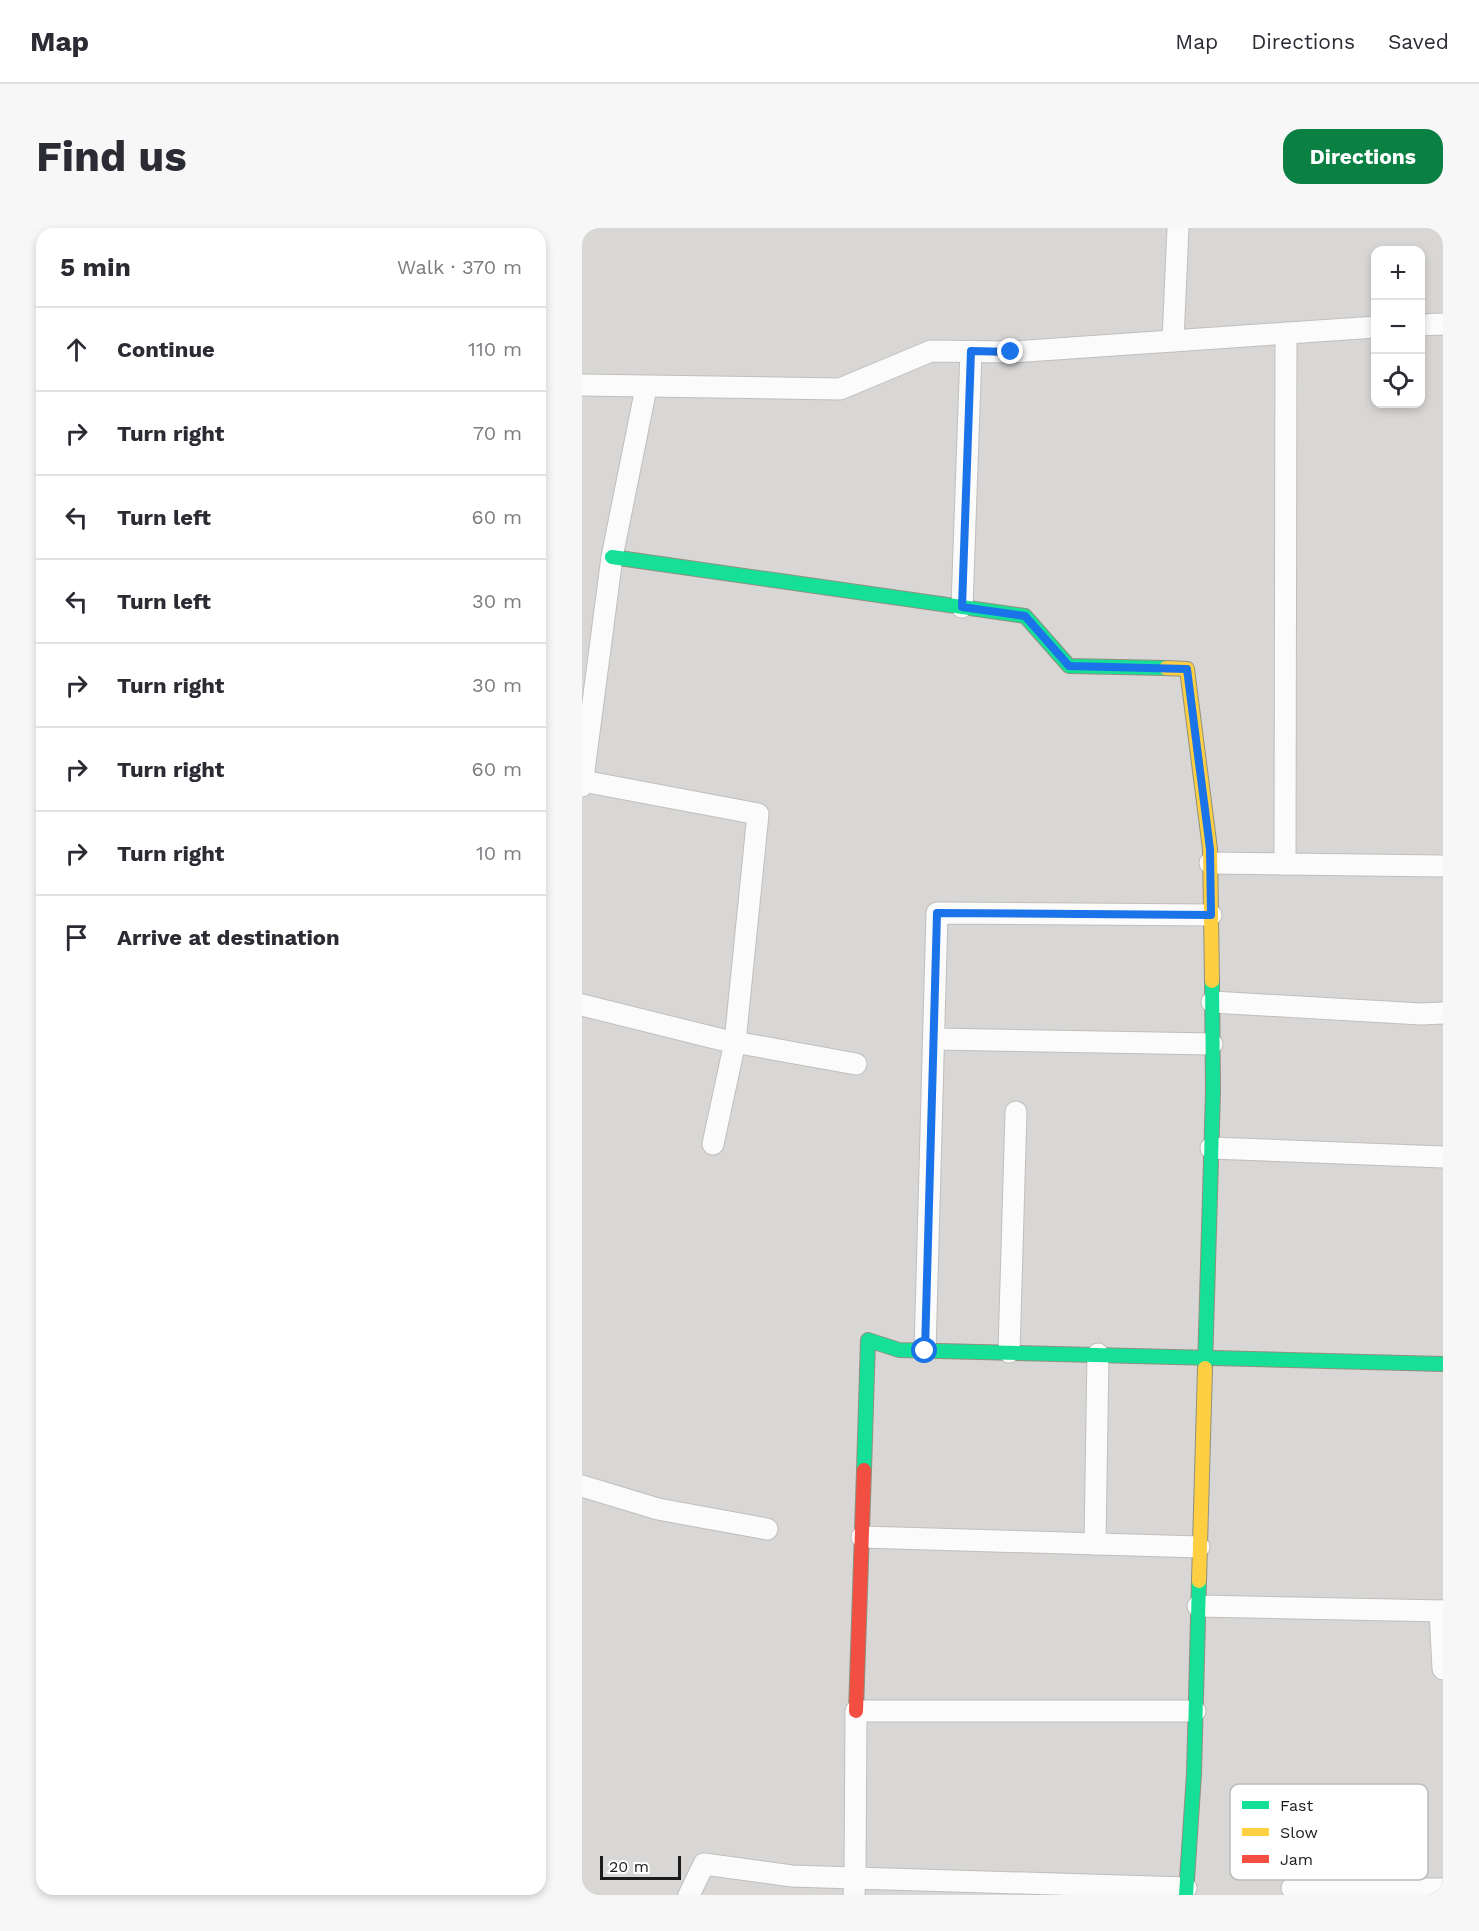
<!DOCTYPE html>
<html lang="en">
<head>
<meta charset="utf-8">
<style>
	:root { --surface:#fff; --page:#f7f7f7; --text:#2b2b33; --muted:#7c7c81; --line:#e1e1e2; --accent:#0b8043 }
	body { margin:0; font-family:"Work Sans",sans-serif; background:var(--page); color:var(--text) }
	.controls { position:absolute; right:18px; top:18px; display:grid; overflow:hidden; border-radius:12px; box-shadow:0 3px 9px #0003 }
	.controls button { width:54px; height:54px; display:grid; place-items:center; padding:0; border:0; border-bottom:2px solid var(--line); background:var(--surface); color:var(--text); font:30px sans-serif }
	.scale { position:absolute; left:18px; bottom:15px; width:81px; box-sizing:border-box; padding-left:6px; border:3px solid #1b1b1b; border-top:0; font-size:16px; line-height:21px; white-space:nowrap; color:#1b1b1b; -webkit-text-stroke:4px #fff; paint-order:stroke }
	.stop { position:absolute; width:18px; height:18px; margin:-14px; border:4px solid #1a73e8; border-radius:50%; background:#fff }
	.stop.end { background:#1a73e8; border-color:#fff; box-shadow:0 2px 6px #0008 }
	.list { margin:0; padding:0; list-style:none }
	h2 { display:flex; justify-content:space-between; align-items:center; height:78px; margin:0; padding:0 24px; font-size:26px }
	h2 small { font-size:20px; font-weight:400; color:var(--muted) }
	.list li { display:grid; grid-template-columns:39px 1fr auto; gap:18px; align-items:center; box-sizing:border-box; height:84px; padding:0 24px; border-top:2px solid var(--line) }
	.list b { display:block; font-size:22px; white-space:nowrap }
	.list em { font-size:20px; font-style:normal; color:var(--muted) }
	.icon { flex:none; width:33px; height:33px; fill:none; stroke:currentColor; stroke-width:2; stroke-linecap:round; stroke-linejoin:round }
	.map { position:relative; flex:none; width:861px; height:1667px; overflow:hidden; border-radius:18px }
	header { display:flex; align-items:center; gap:36px; box-sizing:border-box; height:84px; padding:0 30px; background:var(--surface); border-bottom:2px solid var(--line) }
	header strong { font-size:28px }
	nav { display:flex; gap:33px; margin-inline-start:auto; font-size:21px }
	.intro { display:flex; align-items:center; justify-content:space-between; box-sizing:border-box; height:144px; padding:0 36px }
	h1 { margin:0; font-size:42px }
	.button { padding:15px 27px; border-radius:18px; background:var(--accent); color:#fff; font-size:21px; font-weight:700 }
	main { display:flex; gap:36px; padding:0 36px }
	aside { flex:1; background:var(--surface); border-radius:18px; box-shadow:0 3px 9px #0003 }
	.map>svg:first-child { display:block }
	.residential { fill:#d8d7d5; fill-rule:evenodd }
	.lines { fill:none; stroke-linecap:round; stroke-linejoin:round }
	.street-casing { stroke:#c0bfbe; stroke-width:23 }
	.fast-casing { stroke:#90907e; stroke-width:16 }
	.slow-casing { stroke:#90907e; stroke-width:16 }
	.jam-casing { stroke:#90907e; stroke-width:16 }
	.street { stroke:#fcfbfb; stroke-width:21 }
	.fast { stroke:#16e098; stroke-width:14 }
	.slow { stroke:#ffcf43; stroke-width:14 }
	.jam { stroke:#f24e42; stroke-width:14 }
	.route { stroke:#1a73e8; stroke-width:8 }
	.key { fill:#fff; stroke:#bbb; stroke-width:1.5 }
	.key-label { font-size:16px; fill:#1b1b1b }
</style>
</head>
<body>
<header>
<strong>Map</strong>
<nav><a>Map</a><a>Directions</a><a>Saved</a></nav>
</header>
<div class="intro"><h1>Find us</h1><a class="button">Directions</a></div>
<main>
<aside>
<h2>5 min<small>Walk · 370 m</small></h2>
<ul class="list">
<li><svg class="icon" aria-label="ahead" viewBox="0 0 24 24"><path d="M12 20V5M6 11l6-6 6 6"/></svg><div><b>Continue</b></div><em>110 m</em></li>
<li><svg class="icon" aria-label="right" viewBox="0 0 24 24"><path d="M7 20v-9h11M14 6l5 5-5 5"/></svg><div><b>Turn right</b></div><em>70 m</em></li>
<li><svg class="icon" aria-label="left" viewBox="0 0 24 24"><path d="M17 20v-9H6M10 6l-5 5 5 5"/></svg><div><b>Turn left</b></div><em>60 m</em></li>
<li><svg class="icon" aria-label="left" viewBox="0 0 24 24"><path d="M17 20v-9H6M10 6l-5 5 5 5"/></svg><div><b>Turn left</b></div><em>30 m</em></li>
<li><svg class="icon" aria-label="right" viewBox="0 0 24 24"><path d="M7 20v-9h11M14 6l5 5-5 5"/></svg><div><b>Turn right</b></div><em>30 m</em></li>
<li><svg class="icon" aria-label="right" viewBox="0 0 24 24"><path d="M7 20v-9h11M14 6l5 5-5 5"/></svg><div><b>Turn right</b></div><em>60 m</em></li>
<li><svg class="icon" aria-label="right" viewBox="0 0 24 24"><path d="M7 20v-9h11M14 6l5 5-5 5"/></svg><div><b>Turn right</b></div><em>10 m</em></li>
<li><svg class="icon" aria-label="arrive" viewBox="0 0 24 24"><path d="M6 21V4h12l-3 4 3 4H6"/></svg><div><b>Arrive at destination</b></div></li>
</ul>
</aside>
<div class="map">
<svg width="861" height="1667" viewBox="0 0 861 1667">
	<rect width="100%" height="100%" fill="#e9e7e4"/>
	<path class="residential" d="M0,0H861V1667H0ZM794,22H838V176H794Z"/>
	<g class="lines">
		<defs>
			<g id="street">
				<path d="M838,97L861,96"/>
				<path d="M704,105L703,636L861,638"/>
				<path d="M591,113L596,0"/>
				<path d="M0,157L258,161L349,123L429,124L794,99"/>
				<path d="M380,379L389,123"/>
				<path d="M1,553L176,586L153,814L131,916"/>
				<path d="M0,558L30,329L64,160"/>
				<path d="M628,635L703,636"/>
				<path d="M630,774L839,786L861,785"/>
				<path d="M0,777L141,812L274,836"/>
				<path d="M352,811L630,816"/>
				<path d="M629,920L861,929"/>
				<path d="M343,1123L355,685L629,687"/>
				<path d="M427,1124L434,884"/>
				<path d="M0,1258L76,1281L185,1301"/>
				<path d="M280,1309L617,1319"/>
				<path d="M513,1316L516,1126"/>
				<path d="M616,1378L861,1383"/>
				<path d="M858,1383L861,1441"/>
				<path d="M710,1660L861,1661"/>
				<path d="M107,1667L122,1636L210,1648L273,1650L274,1483H613"/>
				<path d="M272,1667L273,1650L604,1660"/>
			</g>
			<g id="fast">
				<path d="M30,329L443,388L487,438L584,440"/>
				<path d="M623,1140L631,863L630,753"/>
				<path d="M282,1242L286,1112L317,1122L861,1136"/>
				<path d="M604,1667L612,1546L617,1353"/>
			</g>
			<g id="slow">
				<path d="M584,440L605,441L628,621L630,753"/>
				<path d="M617,1353L623,1140"/>
			</g>
			<path id="jam" d="M274,1483L282,1242"/>
		</defs>
		<use href="#street" class="street-casing"/>
		<use href="#fast" class="fast-casing"/>
		<use href="#slow" class="slow-casing"/>
		<use href="#jam" class="jam-casing"/>
		<use href="#street" class="street"/>
		<use href="#fast" class="fast"/>
		<use href="#slow" class="slow"/>
		<use href="#jam" class="jam"/>
	</g>
	<g class="lines">
		<path class="route" d="M343,1123L355,685L629,687L628,621L605,441L487,438L443,388L380,379L389,123L429,124"/>
	</g>
	<rect x="648" y="1556" width="198" height="96" rx="9" class="key"/>
	<rect x="660" y="1573" width="27" height="8" fill="#16e098"/>
	<rect x="660" y="1600" width="27" height="8" fill="#ffcf43"/>
	<rect x="660" y="1627" width="27" height="8" fill="#f24e42"/>
	<g class="key-label">
		<text x="698" y="1583">Fast</text>
		<text x="698" y="1610">Slow</text>
		<text x="698" y="1637">Jam</text>
	</g>
</svg>
<div class="controls">
<button>+</button>
<button>−</button>
<button><svg class="icon" aria-label="locate" viewBox="0 0 24 24"><circle cx="12" cy="12" r="6"/><path d="M12 2v4M12 18v4M2 12h4M18 12h4"/></svg></button>
</div>
<div class="scale">20 m</div>
<div class="stop" style="left:343px;top:1123px"></div>
<div class="stop end" style="left:429px;top:124px"></div>
</div>
</main>
</body>
</html>
